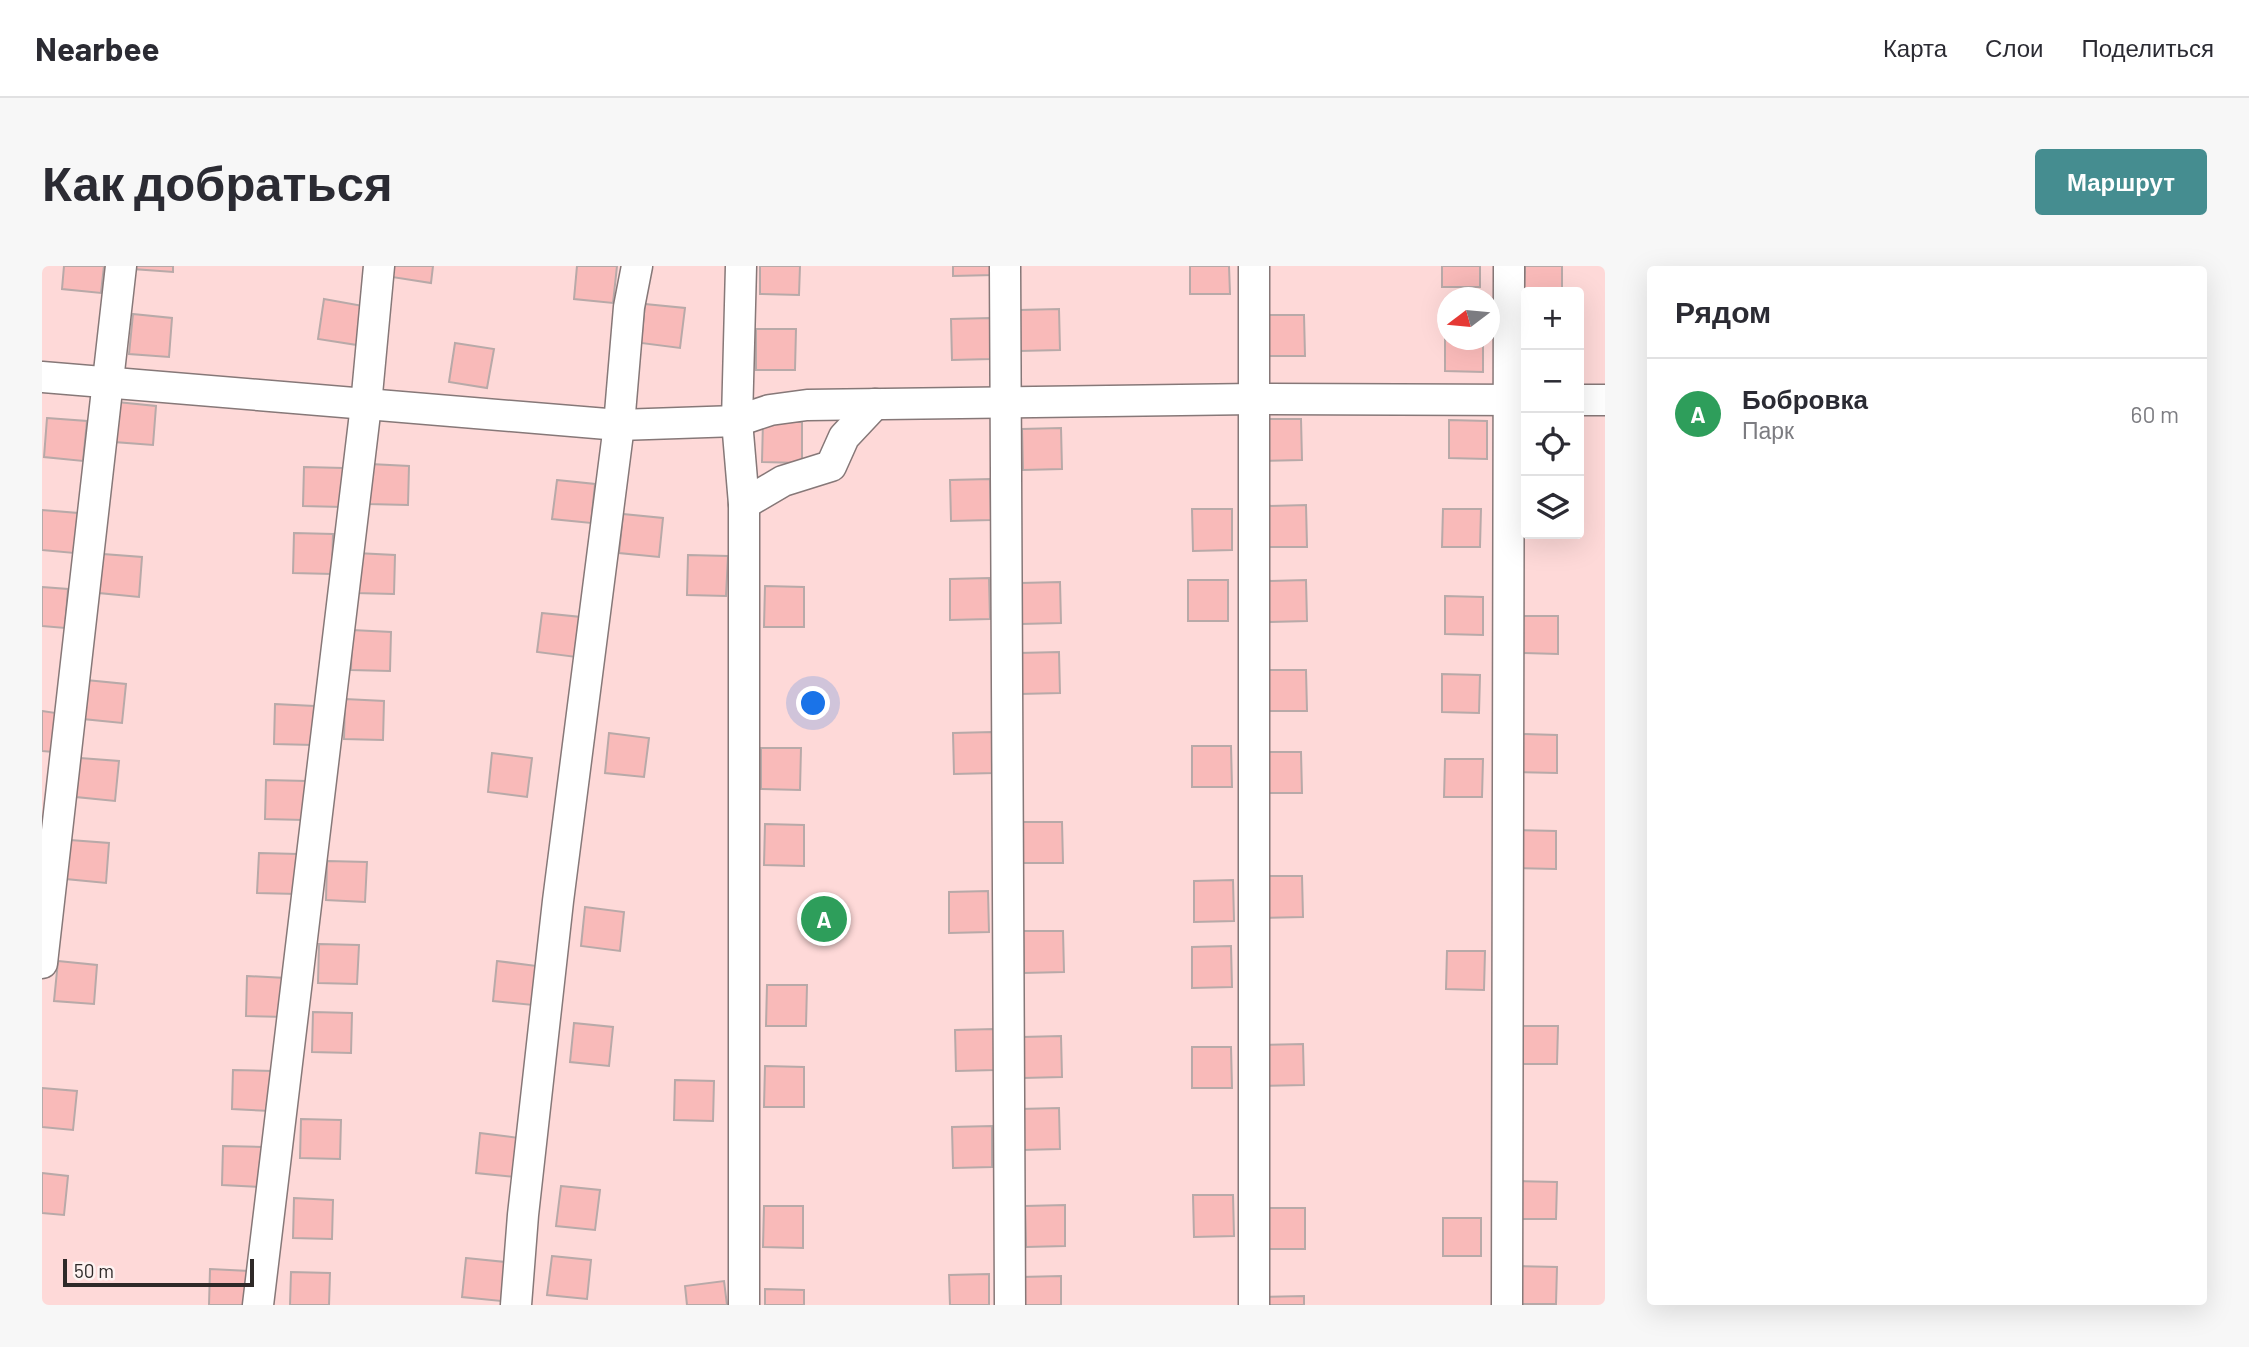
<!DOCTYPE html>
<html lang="ru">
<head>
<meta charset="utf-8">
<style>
	:root { --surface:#fff; --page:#f7f7f7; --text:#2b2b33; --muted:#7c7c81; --line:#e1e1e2; --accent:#458d90 }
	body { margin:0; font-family:Barlow,sans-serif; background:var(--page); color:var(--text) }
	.controls { position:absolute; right:21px; top:21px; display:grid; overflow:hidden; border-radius:7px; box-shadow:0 7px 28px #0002 }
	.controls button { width:63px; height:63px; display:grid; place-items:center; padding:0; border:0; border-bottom:2px solid var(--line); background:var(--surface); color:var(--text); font:35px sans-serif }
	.compass { position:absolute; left:1395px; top:21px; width:63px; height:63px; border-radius:50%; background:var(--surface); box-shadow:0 7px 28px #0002; rotate:254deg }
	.scale { position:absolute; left:21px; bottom:18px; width:191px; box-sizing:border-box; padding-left:7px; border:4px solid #2e2928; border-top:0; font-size:19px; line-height:24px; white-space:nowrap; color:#2e2928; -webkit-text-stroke:5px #fef2f1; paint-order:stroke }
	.you { position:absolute; left:772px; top:438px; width:24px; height:24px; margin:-18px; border:5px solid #fff; border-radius:50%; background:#1a73e8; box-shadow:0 0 0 10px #1a73e833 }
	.badge { display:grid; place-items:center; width:46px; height:46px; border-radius:50%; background:var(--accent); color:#fff; font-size:23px; font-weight:700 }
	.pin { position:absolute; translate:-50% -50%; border:4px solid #fff; box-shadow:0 2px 7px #0006 }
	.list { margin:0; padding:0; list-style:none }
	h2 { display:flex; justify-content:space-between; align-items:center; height:91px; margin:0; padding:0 28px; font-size:30px }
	h2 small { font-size:23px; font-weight:400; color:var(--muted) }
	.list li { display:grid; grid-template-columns:46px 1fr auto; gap:21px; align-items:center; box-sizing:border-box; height:112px; padding:0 28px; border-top:2px solid var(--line) }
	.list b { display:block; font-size:26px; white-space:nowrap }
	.list p { margin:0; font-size:23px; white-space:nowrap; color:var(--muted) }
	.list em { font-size:23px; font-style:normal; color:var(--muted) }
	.icon { flex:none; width:38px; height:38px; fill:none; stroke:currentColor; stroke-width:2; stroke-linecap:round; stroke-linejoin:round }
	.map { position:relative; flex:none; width:1563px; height:1039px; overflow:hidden; border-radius:7px }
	header { display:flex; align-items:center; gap:42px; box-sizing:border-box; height:98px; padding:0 35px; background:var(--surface); border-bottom:2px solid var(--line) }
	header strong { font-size:33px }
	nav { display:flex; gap:38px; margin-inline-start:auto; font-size:24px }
	.intro { display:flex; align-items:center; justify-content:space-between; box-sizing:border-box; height:168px; padding:0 42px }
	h1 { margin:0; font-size:49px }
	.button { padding:18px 32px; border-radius:7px; background:var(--accent); color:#fff; font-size:24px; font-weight:700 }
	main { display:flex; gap:42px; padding:0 42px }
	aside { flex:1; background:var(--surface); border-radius:7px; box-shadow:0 7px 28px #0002 }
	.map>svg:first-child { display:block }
	.green { fill:#fed9d8; fill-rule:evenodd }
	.building { fill:#f9bab9; stroke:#b8a9a8; stroke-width:2 }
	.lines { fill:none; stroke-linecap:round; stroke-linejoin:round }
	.minor-casing { stroke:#867878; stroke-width:33 }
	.minor { stroke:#fff; stroke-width:30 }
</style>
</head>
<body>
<header>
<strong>Nearbee</strong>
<nav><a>Карта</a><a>Слои</a><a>Поделиться</a></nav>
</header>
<div class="intro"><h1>Как добраться</h1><a class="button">Маршрут</a></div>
<main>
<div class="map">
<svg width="1563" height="1039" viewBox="0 0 1563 1039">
	<rect width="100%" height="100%" fill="#fef2f1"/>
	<path class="green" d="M0,0H1563V1039H0ZM1484,26H1537V268H1484ZM1406,32H1448V74H1406Z"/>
	<g class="building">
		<path d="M22,0H62L59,27L20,23Z"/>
		<path d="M92,0H131V6L91,3Z"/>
		<path d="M351,0H391L389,17L350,11Z"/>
		<path d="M535,0H575L571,37L532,33Z"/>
		<path d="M718,0H758L757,29L718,28Z"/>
		<path d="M911,0H951V9L911,10Z"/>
		<path d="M1148,0H1187L1188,28H1148Z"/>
		<rect x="1400" y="0" width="38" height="21"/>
		<path d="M1483,0H1520V26L1482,28Z"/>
		<path d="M282,33L321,40L315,79L276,73Z"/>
		<path d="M603,38L643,42L638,82L599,77Z"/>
		<path d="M1017,43L1018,84L978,85L977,44Z"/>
		<path d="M91,48L130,52L127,91L87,88Z"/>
		<path d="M1223,49H1262L1263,90H1224Z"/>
		<path d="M948,52L949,93L910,94L909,53Z"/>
		<path d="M714,63H754L753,104H714Z"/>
		<path d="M1403,67H1406V74H1441V106L1403,105Z"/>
		<rect x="1476" y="68" width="8" height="38"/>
		<path d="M413,77L452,83L445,122L407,116Z"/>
		<path d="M75,136L114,140L111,179L72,176Z"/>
		<path d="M5,152L45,155L41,195L2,191Z"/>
		<path d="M1220,153H1259L1260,194L1220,195Z"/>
		<path d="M1407,154L1445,155V193L1407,192Z"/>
		<path d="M721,155L760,156V197L720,196Z"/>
		<path d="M1019,162L1020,203L981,204L980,163Z"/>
		<rect x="1479" y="190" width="5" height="38"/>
		<path d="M328,198L367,200L366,239L326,238Z"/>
		<path d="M262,201L301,202L300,241L261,240Z"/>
		<path d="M948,213L949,254L909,255L908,214Z"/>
		<path d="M515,214L553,218L549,257L510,253Z"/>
		<path d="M1264,239L1265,281H1225V240Z"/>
		<path d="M1150,243H1190V284L1151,285Z"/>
		<path d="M1401,243H1439L1438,281H1400Z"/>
		<path d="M0,244L36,247L32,287L0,284Z"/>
		<path d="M581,248L621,252L617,291L577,287Z"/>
		<path d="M252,267L291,268L290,308L251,307Z"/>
		<path d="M314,287L353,289L352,328L313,327Z"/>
		<path d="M61,288L100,291L97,331L57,327Z"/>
		<path d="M646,289L686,290L684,330L645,329Z"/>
		<path d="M947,312L948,353L908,354V313Z"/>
		<rect x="1146" y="314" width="40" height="41"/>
		<path d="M1264,314L1265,355L1225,356V315Z"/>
		<path d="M1018,316L1019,357L979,358V317Z"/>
		<path d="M723,320L762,321V361H722Z"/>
		<path d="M0,321L26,323L23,362L0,360Z"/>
		<path d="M1403,330L1441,331V369L1403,368Z"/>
		<path d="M500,347L539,351L534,391L495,386Z"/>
		<path d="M1478,350H1516V388L1478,387Z"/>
		<path d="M310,364L349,366L348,405L309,404Z"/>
		<path d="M1017,386L1018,427L978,428L977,387Z"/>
		<path d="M1225,404H1264L1265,445H1225Z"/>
		<path d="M1400,408L1438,409L1437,447L1400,446Z"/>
		<path d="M44,414L84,418L80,457L41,453Z"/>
		<path d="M303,433L342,435L341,474L302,473Z"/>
		<path d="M233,438L272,440L271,479L232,478Z"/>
		<path d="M0,445L14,447L11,486L0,485Z"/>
		<path d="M950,466L952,507L912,508L911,467Z"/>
		<path d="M567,467L607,472L602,511L563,507Z"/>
		<path d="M1478,468L1515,469V507L1477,506Z"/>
		<path d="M1150,480H1189L1190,521H1150Z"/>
		<path d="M719,482H759L758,524L719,523Z"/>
		<path d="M1219,486H1259L1260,527H1220Z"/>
		<path d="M450,487L490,492L485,531L446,526Z"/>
		<path d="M38,492L77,495L73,535L34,531Z"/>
		<path d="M1403,493H1441L1440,531H1402Z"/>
		<path d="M224,514L264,515L262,554L223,553Z"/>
		<path d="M981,556H1020L1021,597H981Z"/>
		<path d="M723,558L762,559V600L722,599Z"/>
		<path d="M1476,564L1514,565V603L1476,602Z"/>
		<path d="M28,574L67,577L64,617L24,613Z"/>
		<path d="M217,587L256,588L255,628L215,627Z"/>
		<path d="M285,595L325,596L323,636L284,634Z"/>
		<path d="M1221,610H1260L1261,651L1221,652Z"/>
		<path d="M1191,614L1192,655L1152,656V615Z"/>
		<path d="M946,625L947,666L907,667V626Z"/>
		<path d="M543,641L582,646L578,685L539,680Z"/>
		<path d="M981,665H1021L1022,706L982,707Z"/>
		<path d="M277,678L317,679L315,718L276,717Z"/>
		<path d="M1189,680L1190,721L1150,722V681Z"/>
		<path d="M1405,685H1443L1442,724L1404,723Z"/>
		<path d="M16,695L55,699L52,738L12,735Z"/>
		<path d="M455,695L495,700L491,739L451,735Z"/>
		<path d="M205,710L244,712L243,751L204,750Z"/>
		<path d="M725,719H765L764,760H724Z"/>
		<path d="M271,746L310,747L309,787L270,786Z"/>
		<path d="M532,757L571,761L567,800L528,796Z"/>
		<path d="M1478,760H1516L1515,798H1477Z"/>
		<path d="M952,763L953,804L914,805L913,764Z"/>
		<path d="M1019,770L1020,811L981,812L980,771Z"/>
		<path d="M1261,778L1262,819L1222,820V779Z"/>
		<path d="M1150,781H1189L1190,822H1150Z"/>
		<path d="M723,800L762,801V841H722Z"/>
		<path d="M191,804L230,805L229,845L190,843Z"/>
		<path d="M633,814L672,815L671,855L632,854Z"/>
		<path d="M0,822L35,825L31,864L0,861Z"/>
		<path d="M1017,842L1018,883L979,884L978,843Z"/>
		<path d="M259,853L299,854L298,893L258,892Z"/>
		<path d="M950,860V901L911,902L910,861Z"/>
		<path d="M438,867L477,872L473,911L434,907Z"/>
		<path d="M181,880L220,881L219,921L180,919Z"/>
		<path d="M0,907L26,910L22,949L0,947Z"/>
		<path d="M1477,915L1515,916L1514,953H1477Z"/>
		<path d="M519,920L558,924L553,964L514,960Z"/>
		<path d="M1151,929H1191L1192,970L1152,971Z"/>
		<path d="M252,932L291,934L290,973L251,972Z"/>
		<path d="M1023,939V980L984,981L983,940Z"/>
		<path d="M722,940H761V982L721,981Z"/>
		<path d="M1223,942H1263V983H1224Z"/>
		<rect x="1401" y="952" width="38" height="38"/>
		<path d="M510,990L549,994L545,1033L505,1029Z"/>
		<path d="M424,992L463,996L459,1035L420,1031Z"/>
		<path d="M1477,1000L1515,1001L1514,1038H1476Z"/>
		<path d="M168,1003L207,1005L206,1039H167Z"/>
		<path d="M249,1006L288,1007L287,1039H248Z"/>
		<path d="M947,1008V1039H908L907,1009Z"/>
		<path d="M1019,1010V1039H980L979,1011Z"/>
		<path d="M682,1015L685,1039H645L643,1020Z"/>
		<path d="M723,1023L762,1024V1039H723Z"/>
		<path d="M1262,1030V1039H1223V1031Z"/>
	</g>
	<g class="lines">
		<defs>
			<g id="minor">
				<path d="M699,0L695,155L702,238V1039"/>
				<path d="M963,0L968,1039"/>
				<path d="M0,111L577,159L695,155L728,144L765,139L1212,133L1484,134"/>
				<path d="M1537,134H1563"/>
				<path d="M702,238L741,215L789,200L802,171L833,138"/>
				<path d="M0,697L79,0"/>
				<path d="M216,1039L324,139L337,0"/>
				<path d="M474,1039L481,949L516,635L577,159L587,41L595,0"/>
				<path d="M1212,1039V0"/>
				<path d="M1465,1039L1467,0"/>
			</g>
		</defs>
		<use href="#minor" class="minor-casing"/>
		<use href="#minor" class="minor"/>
	</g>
</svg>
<div class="controls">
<button>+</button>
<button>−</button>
<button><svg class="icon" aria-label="locate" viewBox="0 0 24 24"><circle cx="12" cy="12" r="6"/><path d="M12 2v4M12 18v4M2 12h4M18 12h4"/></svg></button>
<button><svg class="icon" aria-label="layers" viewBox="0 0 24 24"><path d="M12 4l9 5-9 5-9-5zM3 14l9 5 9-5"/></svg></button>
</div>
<svg class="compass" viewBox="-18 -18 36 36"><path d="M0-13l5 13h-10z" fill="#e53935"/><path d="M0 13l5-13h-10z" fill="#7c7c81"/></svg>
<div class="scale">50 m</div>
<div class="you"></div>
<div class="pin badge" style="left:782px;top:653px;background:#2e9e5b">A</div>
</div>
<aside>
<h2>Рядом<small></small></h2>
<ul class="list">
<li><span class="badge" style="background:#2e9e5b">A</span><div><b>Бобровка</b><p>Парк</p></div><em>60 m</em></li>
</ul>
</aside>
</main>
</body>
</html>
